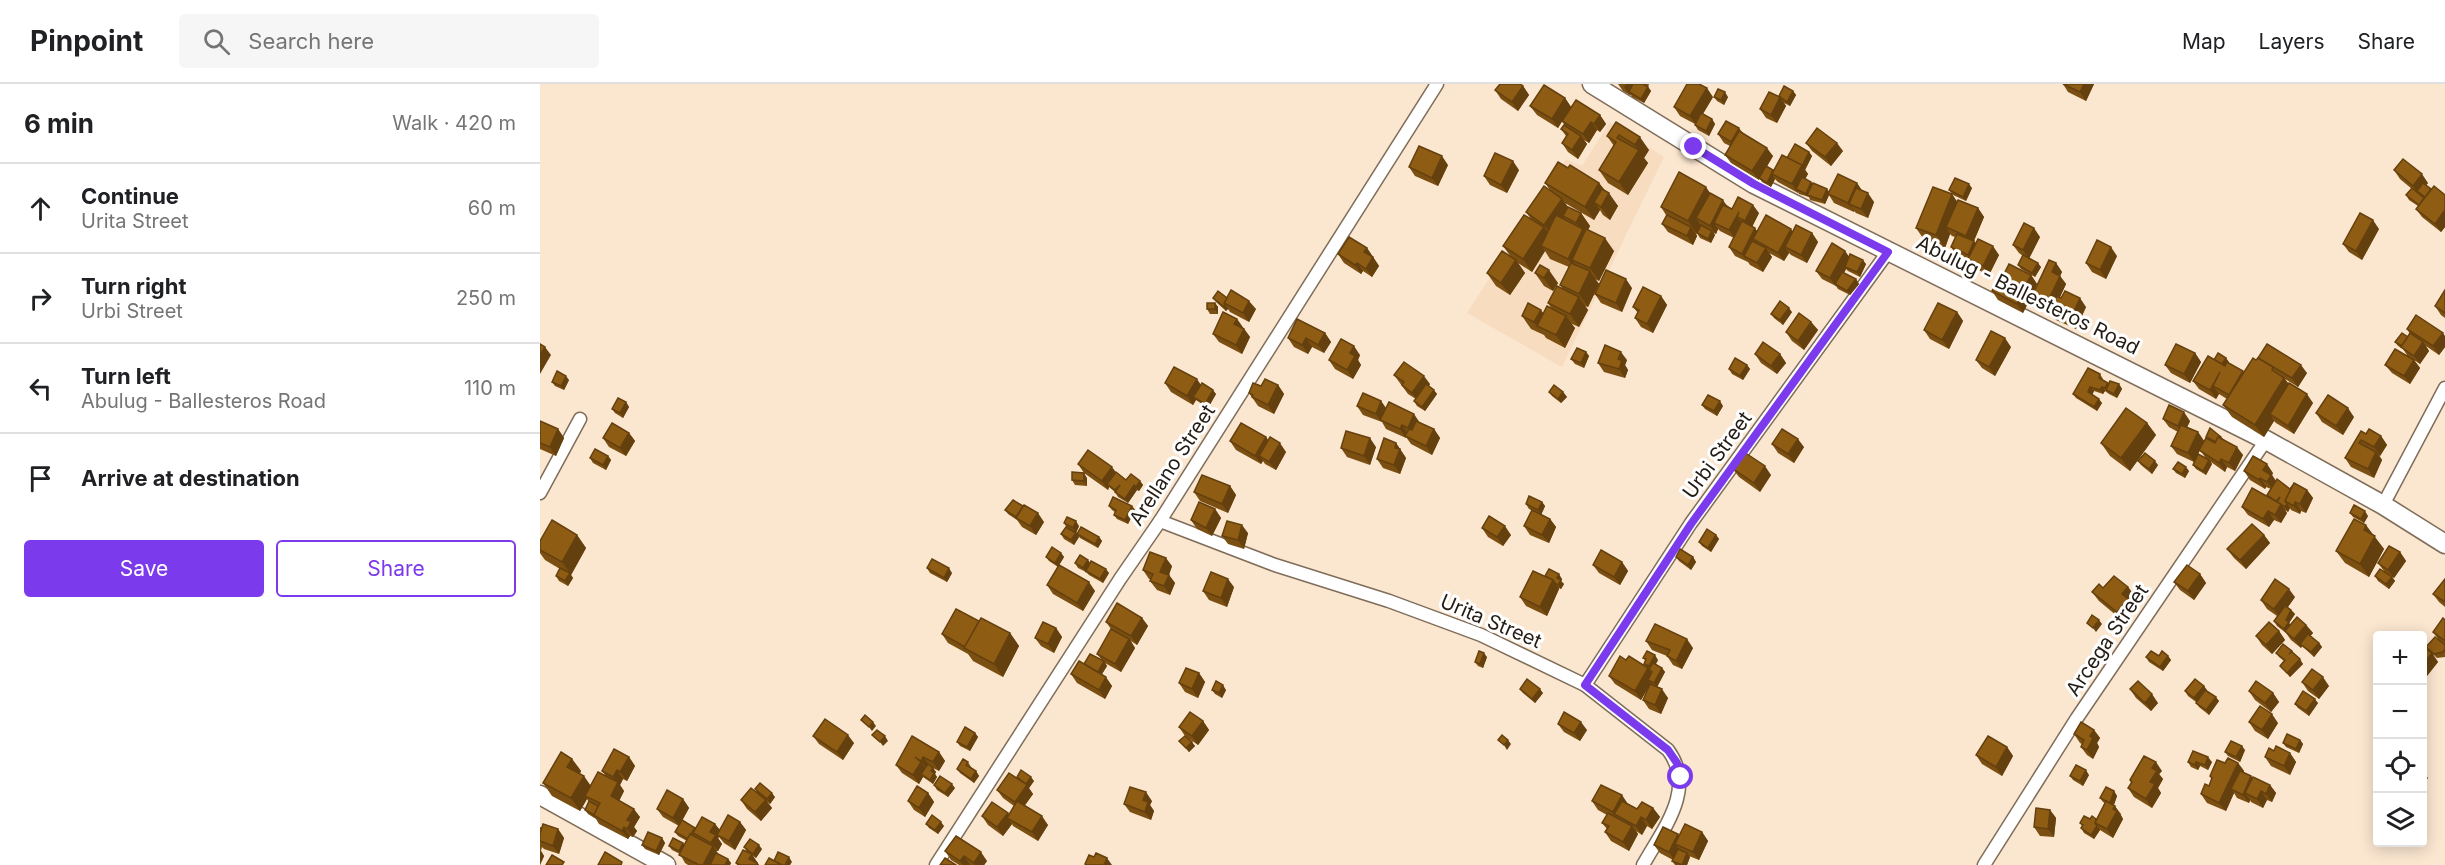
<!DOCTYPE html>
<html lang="en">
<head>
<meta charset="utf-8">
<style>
	:root { --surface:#fff; --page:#f6f6f6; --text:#202124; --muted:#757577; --line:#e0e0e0; --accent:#7c3aed }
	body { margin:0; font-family:Inter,sans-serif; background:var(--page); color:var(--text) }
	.controls { position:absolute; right:18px; bottom:18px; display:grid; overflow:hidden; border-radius:6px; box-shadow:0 3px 15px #0003 }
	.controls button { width:54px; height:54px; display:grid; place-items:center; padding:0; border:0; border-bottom:2px solid var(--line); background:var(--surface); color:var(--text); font:30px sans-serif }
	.stop { position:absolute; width:18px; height:18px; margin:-14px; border:4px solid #7c3aed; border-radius:50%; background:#fff }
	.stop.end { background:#7c3aed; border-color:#fff; box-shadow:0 2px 6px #0008 }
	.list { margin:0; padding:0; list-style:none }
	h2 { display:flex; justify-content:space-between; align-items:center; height:78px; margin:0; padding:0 24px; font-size:26px }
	h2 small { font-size:20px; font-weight:400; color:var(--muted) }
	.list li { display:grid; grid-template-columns:39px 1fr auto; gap:18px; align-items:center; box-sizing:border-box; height:90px; padding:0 24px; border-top:2px solid var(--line) }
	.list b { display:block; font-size:22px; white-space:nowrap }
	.list p { margin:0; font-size:20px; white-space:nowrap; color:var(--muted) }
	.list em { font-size:20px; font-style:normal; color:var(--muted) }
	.actions { display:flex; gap:12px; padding:18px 24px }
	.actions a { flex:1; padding:14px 0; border:2px solid var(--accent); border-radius:6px; text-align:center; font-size:21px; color:var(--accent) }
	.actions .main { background:var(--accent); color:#fff }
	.icon { flex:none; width:33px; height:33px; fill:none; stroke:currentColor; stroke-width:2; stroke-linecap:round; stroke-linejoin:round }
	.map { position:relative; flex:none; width:1905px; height:781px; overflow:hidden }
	header { display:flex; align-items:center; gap:36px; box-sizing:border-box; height:84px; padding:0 30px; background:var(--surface); border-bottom:2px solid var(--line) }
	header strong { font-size:28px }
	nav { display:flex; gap:33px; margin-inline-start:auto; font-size:21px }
	.search { width:420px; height:54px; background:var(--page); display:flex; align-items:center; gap:15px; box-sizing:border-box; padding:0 21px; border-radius:6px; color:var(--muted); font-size:22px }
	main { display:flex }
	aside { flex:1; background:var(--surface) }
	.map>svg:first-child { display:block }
	.built { fill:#f7dcc0 }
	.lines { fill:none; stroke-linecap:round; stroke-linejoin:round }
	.street-casing { stroke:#7f6d59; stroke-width:15 }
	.secondary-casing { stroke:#7f6d59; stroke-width:21 }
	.street { stroke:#fff; stroke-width:12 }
	.secondary { stroke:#fff; stroke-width:18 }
	.wall { fill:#7b4f11; fill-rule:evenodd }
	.shaded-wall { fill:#64400e }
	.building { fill:#8f5c14; stroke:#64400e; stroke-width:1.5 }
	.route { stroke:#7c3aed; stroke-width:8 }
	.labels { text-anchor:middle; stroke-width:6; stroke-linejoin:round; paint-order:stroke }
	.street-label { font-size:20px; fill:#231c14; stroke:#fff }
</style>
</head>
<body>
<header>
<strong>Pinpoint</strong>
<div class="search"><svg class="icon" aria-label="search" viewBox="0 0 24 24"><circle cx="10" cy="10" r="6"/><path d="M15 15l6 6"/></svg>Search here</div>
<nav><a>Map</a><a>Layers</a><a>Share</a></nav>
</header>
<main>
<aside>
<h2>6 min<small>Walk · 420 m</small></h2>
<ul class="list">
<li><svg class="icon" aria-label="ahead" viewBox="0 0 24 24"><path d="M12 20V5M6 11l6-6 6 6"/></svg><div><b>Continue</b><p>Urita Street</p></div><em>60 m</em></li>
<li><svg class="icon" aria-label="right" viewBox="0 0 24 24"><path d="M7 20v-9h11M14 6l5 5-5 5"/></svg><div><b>Turn right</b><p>Urbi Street</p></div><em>250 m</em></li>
<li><svg class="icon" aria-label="left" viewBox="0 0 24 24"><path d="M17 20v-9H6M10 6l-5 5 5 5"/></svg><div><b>Turn left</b><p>Abulug - Ballesteros Road</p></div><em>110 m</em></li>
<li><svg class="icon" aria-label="arrive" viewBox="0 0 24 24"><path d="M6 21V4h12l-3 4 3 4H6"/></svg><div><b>Arrive at destination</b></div></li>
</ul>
<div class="actions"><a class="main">Save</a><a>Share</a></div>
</aside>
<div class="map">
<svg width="1905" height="781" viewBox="0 0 1905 781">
	<rect width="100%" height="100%" fill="#fbe6d0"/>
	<path class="built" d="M1070,38L1124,73L1022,283L927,229L1026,75L1042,82Z"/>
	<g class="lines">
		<defs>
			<g id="street">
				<path d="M0,409L40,335"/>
				<path d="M1843,421L1905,304"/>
				<path d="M620,437L735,481L849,517L941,551L1045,601L1128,666C1157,705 1123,745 1103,781"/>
				<path d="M1045,601L1151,439L1348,168"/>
				<path d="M396,781L580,495L620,437L897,0"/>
				<path d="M1444,781L1537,634L1726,356"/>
			</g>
			<g id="secondary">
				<path d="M1052,0L1214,100L1726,356L1843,421L1905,460"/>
				<path d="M0,711L126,781"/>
			</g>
		</defs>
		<use href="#street" class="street-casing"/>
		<use href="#secondary" class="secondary-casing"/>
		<use href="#street" class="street"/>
		<use href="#secondary" class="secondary"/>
	</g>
	<g class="wall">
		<path d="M1078,0H1109L1108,3L1111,7L1104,19L1092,13L1091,11H1090L1083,7Z"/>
		<path d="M1523,0H1554L1546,17L1528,8Z"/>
		<path d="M983,2L989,11L978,27L961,15L955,6Z"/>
		<path d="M1253,7L1256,11L1250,22L1244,19L1246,22L1237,39L1226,34L1220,25L1239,12Z"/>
		<path d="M1173,13L1163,30L1172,35L1175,40L1169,52L1158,46L1155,41V40L1140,32L1134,23Z"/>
		<path d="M1174,13H1188L1184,21L1177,17Z"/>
		<path d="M1025,14L1031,23L1060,31L1066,40L1060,48L1057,46L1049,59L1044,56L1047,60L1038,75L1028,68L1022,59L1026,52L1021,45L1025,42L1022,37L1018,44L997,31L990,22Z"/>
		<path d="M1076,38L1109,66L1104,74L1108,79L1088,111L1068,99L1059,86L1074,62L1067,52Z"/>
		<path d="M1199,44L1203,49L1233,72L1227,82L1233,86L1247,74L1269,68L1272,72L1265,86L1268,90L1265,95L1271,98L1273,100L1287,105L1289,108L1317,99L1322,107L1334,118L1328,134L1316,129L1314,127V128L1294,119L1289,111L1285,120L1270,116L1269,113L1259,110L1258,108V109L1238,98L1235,95L1231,103L1222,98L1219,94V96L1191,79L1185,71L1190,62L1184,59L1178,50Z"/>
		<path d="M1266,59L1303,67L1291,82L1272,67Z"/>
		<path d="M908,81L898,102L875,92L869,83Z"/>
		<path d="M1028,84L1059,99L1078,122L1070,136L1063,131L1060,126L1054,136L1025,119L1028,123L1041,129L1050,142L1048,146L1074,167L1059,197L1055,195L1059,200L1048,223L1045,222L1048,226L1039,243L1030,239L1035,244L1025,264L1006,254L1004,251L991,245L982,232L1004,229L1012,225L1008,219L1023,205L1020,201L1029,183L1010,175L1005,167L992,188L978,179L985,189L970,211L956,202L947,189L971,173L963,162L991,135L986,128L1010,106L1005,99Z"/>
		<path d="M979,86L967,109L950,101L944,92Z"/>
		<path d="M1854,86L1888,99L1886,101L1891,105L1905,111V143L1901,148L1882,133L1876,125L1878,122L1869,116L1866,111L1872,105L1860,95Z"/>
		<path d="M1432,104L1426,117L1413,111L1409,106Z"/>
		<path d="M1171,109L1192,125L1219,129L1212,143L1217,147L1253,148L1272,149L1278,158L1267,179L1251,171L1249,169L1244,177L1229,169L1232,173L1223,188L1210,181L1208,178L1195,172L1189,163L1194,154L1180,147L1178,145L1176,150L1173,149L1175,151L1171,159L1160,154L1157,149H1156L1157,152L1153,161L1128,148L1122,140L1126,131L1121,123Z"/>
		<path d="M1417,118L1438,124L1444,133L1434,157L1436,159L1459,171L1449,191L1434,184L1429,177L1417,172L1411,163L1415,153L1412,152L1410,150L1405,164L1385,157L1376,144Z"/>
		<path d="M1839,145L1822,176L1809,168L1803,160Z"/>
		<path d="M1500,153L1489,174L1501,183L1495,193L1481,185L1478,181L1483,172L1479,169L1473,161Z"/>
		<path d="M827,164L839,182L832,193L823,187L821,190L804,179L798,170Z"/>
		<path d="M1305,167L1309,173L1326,180L1320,193L1308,187L1306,185L1304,189L1316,195L1319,200L1310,211L1298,205L1296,202L1282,195L1276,187Z"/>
		<path d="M1577,172L1566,195L1552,188L1546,179Z"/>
		<path d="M1516,179L1522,188L1520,192L1526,200L1520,213L1546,223L1536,245L1516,236L1510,227L1512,225L1499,219L1493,210Z"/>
		<path d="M995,189L1018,199L1013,207L1004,202Z"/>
		<path d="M1491,191L1497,200L1490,215L1483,212L1488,219L1483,229L1458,216L1452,207L1465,202L1461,196Z"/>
		<path d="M1092,204L1082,228L1061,219L1055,210Z"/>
		<path d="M1905,206V234L1901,231L1895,222Z"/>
		<path d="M1121,212L1127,221L1113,249L1101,243L1095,234L1098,229L1093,223Z"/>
		<path d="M673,214H687L716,225L709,238L690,228L688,225L686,227L676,218Z"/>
		<path d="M675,219L678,223V230H670L667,225Z"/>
		<path d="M1252,228L1243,241L1234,234L1231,230Z"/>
		<path d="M1417,228L1423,237L1409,265L1390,255L1384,246Z"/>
		<path d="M697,235L710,253L702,270L679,258L673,250Z"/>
		<path d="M1271,238L1278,246L1264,266L1252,257L1246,248Z"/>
		<path d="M1867,245L1905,252V263L1899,271L1886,262L1889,267L1880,280L1874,276L1880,284L1870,300L1852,289L1845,281L1867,271L1863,265L1858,262L1855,258L1868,253L1870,250Z"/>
		<path d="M785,249L791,258L784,269L772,263L768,270L754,263L748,254Z"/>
		<path d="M1471,263L1455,292L1442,284L1436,276Z"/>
		<path d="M1046,268L1049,272L1044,284L1035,280L1031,275Z"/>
		<path d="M1655,269L1661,278L1650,299L1631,289L1625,281Z"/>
		<path d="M1215,270H1240L1246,279L1237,290L1221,279Z"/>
		<path d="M820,271L818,276L821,281L813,295L795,285L789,276Z"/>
		<path d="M1686,274L1689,279L1704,288L1716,276L1767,289L1758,303L1745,295L1749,300L1773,319L1754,350L1736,339L1734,337L1724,353L1692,333L1683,321L1687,315L1679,310L1676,315L1659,305L1653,297L1674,276Z"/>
		<path d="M1087,276L1085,281L1088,286L1085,294L1064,288L1058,279Z"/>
		<path d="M1207,281L1210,285L1203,296L1192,290L1189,285Z"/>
		<path d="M1560,290L1563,295V296L1569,300H1579L1582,305L1577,314L1569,310L1565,307L1563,310L1554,307L1552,311L1562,319L1557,327L1536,314L1533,310Z"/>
		<path d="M854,291L890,300L889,302L897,310L885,327L877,322L874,317L876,315L868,310Z"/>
		<path d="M29,296L24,306L15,302L12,298Z"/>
		<path d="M625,299L661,301L676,310L668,324L656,316L653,321L631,308Z"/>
		<path d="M738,301L744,310L734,330L718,322L709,309L721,302Z"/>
		<path d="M1009,308H1023L1027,313L1021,319L1012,312Z"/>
		<path d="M841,317L846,324L894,345L900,354L892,371L871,360L866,353V354L846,345L842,338L823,331L817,322Z"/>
		<path d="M86,318L89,323L83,334L75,329L72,325Z"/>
		<path d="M1162,321L1183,322L1177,332L1165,325Z"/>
		<path d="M1776,329L1814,333L1803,351L1782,338Z"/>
		<path d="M1623,335L1650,337L1647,343L1658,348L1664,357L1666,354L1681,353L1703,371L1695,387L1687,383L1685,388L1671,378L1672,380L1666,391L1656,385L1653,381L1654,378L1637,370L1631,362L1638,348L1629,343ZM1660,366L1665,373L1658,371Z"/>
		<path d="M0,337L18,345L24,354L16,372L0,365Z"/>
		<path d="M1607,339L1616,351L1590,387L1570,372L1561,359Z"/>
		<path d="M89,349L95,357L86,372L69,363L63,354Z"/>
		<path d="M1826,350L1841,352L1847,361L1840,372L1839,371L1842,376L1834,394L1811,383L1805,374Z"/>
		<path d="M726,353L728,356L746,368L736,386L725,380L723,377L721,380L696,366L690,357Z"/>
		<path d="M856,359L866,374L860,390L843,384L837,375Z"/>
		<path d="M1232,360L1264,363L1254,379L1238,369Z"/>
		<path d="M836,363L830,381L807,373L801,364Z"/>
		<path d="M68,372L71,376L66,386L53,379L50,374Z"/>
		<path d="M1598,377L1618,381L1612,390L1601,381Z"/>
		<path d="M538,380L576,388L586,396L600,397L603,401L599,407L597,406L588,419L578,413L575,408L569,403L568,406L544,389Z"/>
		<path d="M1192,384L1231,391L1220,408L1199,393Z"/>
		<path d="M1633,385L1649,387L1645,394L1636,389Z"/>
		<path d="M1704,387L1733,389L1732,391L1736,397L1750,405L1767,406L1773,414L1766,429L1761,427L1760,430L1751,426L1750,424L1748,428L1745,426L1747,429L1741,439L1734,436L1729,443L1708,431L1702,423L1729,413L1727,411L1731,405L1726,403L1725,405L1710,396Z"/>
		<path d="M547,394V402L535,401L532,396Z"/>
		<path d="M690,402L696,411L688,429L660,417L654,408Z"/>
		<path d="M1002,418L1005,422L1001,431L989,425L986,420Z"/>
		<path d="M569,422H592L595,426L588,440L577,435L574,431L575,428L572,426Z"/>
		<path d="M675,425L681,434L672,452L657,445L651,436Z"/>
		<path d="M465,426L504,438L496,451L482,443L477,436L468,430Z"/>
		<path d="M1810,429L1828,432L1824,439L1813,433Z"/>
		<path d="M1010,435L1016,443L1009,459L990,451L984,442Z"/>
		<path d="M524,439L539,442L536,449L539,453L534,461L524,455L521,450L527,444Z"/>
		<path d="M942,444L971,451L963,462L948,453Z"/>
		<path d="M708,449L704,465L688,460L682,452Z"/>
		<path d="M537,450L559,453L562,457L558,464L540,454Z"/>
		<path d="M37,451L46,464L31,491L33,494L28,502L19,497L16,492L20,485L5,476L0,469V457Z"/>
		<path d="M1176,451L1179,455L1171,468L1162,462L1159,458Z"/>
		<path d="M1724,451L1730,459L1706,485L1694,474L1687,465Z"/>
		<path d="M1833,451L1844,465L1829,493L1805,479L1796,467Z"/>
		<path d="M1860,468L1866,477L1854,494L1847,489L1852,493L1855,497L1849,505L1838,497L1835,492L1844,487L1838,479Z"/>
		<path d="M521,469L524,473L519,481L555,507L543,527L513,510L507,501L518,483L509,477L506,473Z"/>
		<path d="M1136,473H1153L1156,478L1151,486L1139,477Z"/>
		<path d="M1082,478L1088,487L1080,501L1059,489L1053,481Z"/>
		<path d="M535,479H550L569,489L563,499L549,491L546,488L538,484Z"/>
		<path d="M632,482L629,491L635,499L630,511L617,506L610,497L611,496L609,495L603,486Z"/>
		<path d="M387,484L412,489L407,498L390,489Z"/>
		<path d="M1660,490L1666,499L1654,516L1640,506L1634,498Z"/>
		<path d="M1005,492L1022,495L1021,497L1024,500L1021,505L1018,504L1019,505L1007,532L986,522L980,513Z"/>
		<path d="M1905,495V523L1899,518L1893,510Z"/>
		<path d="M694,503L687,523L669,516L663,507Z"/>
		<path d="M1588,503L1594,511L1589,517L1594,523L1583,537L1559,517L1552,508L1563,504Z"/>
		<path d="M1755,513L1748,523L1755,530L1749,539L1751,541H1766L1773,549L1770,552L1779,559L1782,563L1774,573L1762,562L1761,564L1751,556L1746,549L1737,542L1734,537L1737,532L1727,525L1721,516Z"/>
		<path d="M602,534L608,542L597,561L591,557L595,564L581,588L565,579L567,582L562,590L572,602L565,615L537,599L531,590L544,580L562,576L557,570L571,545L566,538Z"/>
		<path d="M1905,536V573L1897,574L1892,569L1898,578L1883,597H1882V562L1889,567L1886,563L1898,555L1893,548Z"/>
		<path d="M439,537L470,549L479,562L463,593L433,577L428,570L408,559L402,550Z"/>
		<path d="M516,544L522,553L514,569L501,562L495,554Z"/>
		<path d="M1739,547L1745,556L1732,570L1722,561L1716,552Z"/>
		<path d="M1106,557L1153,564L1142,585L1133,581L1127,572L1112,566Z"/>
		<path d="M1736,569L1754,570L1763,580L1750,593L1740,582L1744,577L1739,573Z"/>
		<path d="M1619,572H1628L1631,576L1623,587L1609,578L1606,573Z"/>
		<path d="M947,573L943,584L938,582L935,578Z"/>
		<path d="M1103,574L1118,576L1116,580L1122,584L1125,588L1117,603L1128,614L1121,630L1109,625L1103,616L1110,600L1101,616L1075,600L1069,592L1086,576L1107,583L1104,580L1106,577Z"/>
		<path d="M659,589L665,598L658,614L645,608L639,599Z"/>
		<path d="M1762,598L1789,602L1779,615L1768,607Z"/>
		<path d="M1664,602L1666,607L1679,617L1669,631L1659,623L1656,619V618L1648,612L1645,607Z"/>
		<path d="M980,605L1003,609L995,619L983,609Z"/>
		<path d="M1590,605L1618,619L1611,627L1596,614Z"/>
		<path d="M672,606H686L682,614L675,610Z"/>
		<path d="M1709,607L1733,609L1739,618L1731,628L1715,616Z"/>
		<path d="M1778,619L1769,632L1758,624L1755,620Z"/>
		<path d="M663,637L669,646L658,661L645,652L655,662L649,668L639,657L645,652L639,643Z"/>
		<path d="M1709,638L1738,639L1728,655L1715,647Z"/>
		<path d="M1018,640L1047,646L1040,657L1024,648Z"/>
		<path d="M1554,646L1560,654L1557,659L1559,663L1553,675L1547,671L1541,663L1542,660L1540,659L1534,650Z"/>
		<path d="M435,649L438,653L430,667L420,662L417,658Z"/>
		<path d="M273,652L314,659L303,676L279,660Z"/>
		<path d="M1760,656L1763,660L1759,669L1746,663L1743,659Z"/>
		<path d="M1467,663L1473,672L1462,692L1442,680L1436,671Z"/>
		<path d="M1705,666L1700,678L1688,672L1685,668Z"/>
		<path d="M1734,667L1750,669L1756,678L1750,691L1731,682L1725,673Z"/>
		<path d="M399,668L405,677L399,687L393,684L396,688L395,690L397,693L393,700L383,693L379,700L362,689L356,681Z"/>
		<path d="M89,673L95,682L87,697L83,695L80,701L84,707L79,717L100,733L94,743L97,747L93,753L90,752L88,755L59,740L56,735L48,730L45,726L49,718L47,715L40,727L12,712L3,699L32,675L41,687L40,690L50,701L66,692L62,687Z"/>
		<path d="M428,678L431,683L436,687L439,692L434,699L420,689L417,685Z"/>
		<path d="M1648,678H1672L1668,686L1660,682L1658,686L1651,683Z"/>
		<path d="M1685,679H1698L1704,687L1703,688L1711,692L1713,694L1730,701L1736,709L1732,718L1727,716L1723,724L1711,718L1710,716L1709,719L1697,714L1694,709L1686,727L1667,719L1661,710L1669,702L1672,695L1670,692Z"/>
		<path d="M1622,687L1619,690L1623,695L1618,704L1621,709L1612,724L1594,713L1588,704L1591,699L1590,696Z"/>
		<path d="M1549,691L1543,702L1533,696L1530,692Z"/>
		<path d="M477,693L494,697L489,704L488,703L493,710L484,722L508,741L498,757L473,742L472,740L463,752L448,741L442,732L469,731L474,722L463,714L457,706L478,695Z"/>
		<path d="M394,701L415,704L408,713L397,706Z"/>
		<path d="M215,705L235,713L230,720L226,717L232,724L221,737L207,725L201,716L217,709Z"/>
		<path d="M1574,707L1577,712L1574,721L1581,730V731L1583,735L1573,754L1560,746L1554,755L1544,749L1541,744L1542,742L1540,739L1550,735H1556L1565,719L1563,718L1560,714Z"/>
		<path d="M388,709L394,718L385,733L374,726L368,717Z"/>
		<path d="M143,715L149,724L142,737L156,744L175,740L180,746L200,738L206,746L195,766L184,759L179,753L178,754L182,760L178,767H176L179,771L188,775L191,779L190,781H148L145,779L140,770L132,766L129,762L143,759L144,761L147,757L138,752L135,748L139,742L123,733L117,725Z"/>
		<path d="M612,717L610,721L614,727L611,736L590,728L584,720Z"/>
		<path d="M1052,717L1088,720L1097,725L1113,724L1120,733L1112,745L1107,742L1102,751L1096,747L1098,750L1089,767L1071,757L1065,748L1067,745L1062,739L1067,731L1058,726Z"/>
		<path d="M1510,726L1516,734L1514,753L1500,752L1494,743Z"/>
		<path d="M386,740L404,742L398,750L389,744Z"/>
		<path d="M0,743L18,745L24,754L19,770L4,765L2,763L1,767L4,772L0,781Z"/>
		<path d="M1162,748L1168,757L1159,776L1149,772L1150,773L1147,781H1135L1132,777L1133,776L1120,769L1114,761L1138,750L1139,752Z"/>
		<path d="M122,754L125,759L119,771L105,765L102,761Z"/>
		<path d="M204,763L222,765L216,774L212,771L219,781H197L196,779L207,768Z"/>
		<path d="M405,767L447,777L444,781H419L411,776Z"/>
	</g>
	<g class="shaded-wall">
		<path d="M1086,0H1097L1089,8L1090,11L1084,3Z"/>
		<path d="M1544,0H1554L1546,17L1540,8Z"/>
		<path d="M983,2L989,11L978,27L972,18Z"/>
		<path d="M1108,3L1111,7L1104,19L1101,15Z"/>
		<path d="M1167,4L1173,13L1156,41L1150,32Z"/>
		<path d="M1253,7L1256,11L1250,22L1247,18Z"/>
		<path d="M1185,8L1188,13L1184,21L1181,16Z"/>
		<path d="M1240,13L1246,22L1237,39L1231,31Z"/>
		<path d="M1025,14L1031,23L1018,44L1012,35Z"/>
		<path d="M1060,31L1066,40L1060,48L1054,40Z"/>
		<path d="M1172,35L1175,40L1169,52L1166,47Z"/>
		<path d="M1051,38L1057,46L1049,59L1043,50Z"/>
		<path d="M1041,52L1047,60L1038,75L1032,66Z"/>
		<path d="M1100,53L1109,66L1104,74L1108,79L1088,111L1079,98L1098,66L1095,61Z"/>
		<path d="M1297,59L1303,67L1291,82L1285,73Z"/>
		<path d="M1227,64L1233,72L1219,96L1212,87Z"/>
		<path d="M1269,68L1272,72L1265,86L1262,82Z"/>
		<path d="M902,72L908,81L898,102L892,94Z"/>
		<path d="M973,77L979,86L967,109L961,101Z"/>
		<path d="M1262,81L1268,90L1259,106L1256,105L1258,108V109L1252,100Z"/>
		<path d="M1232,90L1235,95L1231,103L1227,99Z"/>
		<path d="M1882,90L1888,99L1880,109L1877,107L1879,110L1873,102Z"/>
		<path d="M1271,98L1274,102L1267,111L1269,114L1266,110Z"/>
		<path d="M1059,99L1068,111L1069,109L1078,122L1070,136L1061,123L1054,118L1060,126L1054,136L1045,123Z"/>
		<path d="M1317,99L1323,108L1309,120L1314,127V128L1308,119Z"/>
		<path d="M1429,100L1432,104L1426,117L1423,113Z"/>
		<path d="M1166,103L1175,116L1156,134L1161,142L1157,150L1148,137Z"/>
		<path d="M1287,105L1290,109L1285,120L1282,116Z"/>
		<path d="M1328,109L1334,118L1328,134L1321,125Z"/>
		<path d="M1412,110L1421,123L1406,143L1410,150L1405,164L1396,151Z"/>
		<path d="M1022,115L1031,127L1023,132L1025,136L1013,153L1004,141Z"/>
		<path d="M1183,116L1189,125L1174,139L1178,145L1176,150L1170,142Z"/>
		<path d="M1213,121L1219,129L1211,145L1205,137L1197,133L1203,141L1195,155L1189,146L1199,128Z"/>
		<path d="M1438,124L1444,133L1432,161L1426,152Z"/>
		<path d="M1905,126V143L1901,148L1895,140Z"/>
		<path d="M1041,129L1050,142L1032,176L1038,185L1037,187L1028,175L1042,147L1036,139Z"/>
		<path d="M1833,136L1839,145L1822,176L1816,167Z"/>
		<path d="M1004,143L1013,156L1001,162L1005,167L992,188L983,175Z"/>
		<path d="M1151,143L1157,152L1153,161L1147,152Z"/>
		<path d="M1215,144L1221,153L1213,155L1217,161L1204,172L1208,179L1202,170Z"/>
		<path d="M1494,144L1500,153L1489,175L1483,166Z"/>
		<path d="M1251,145L1257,154L1245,163L1249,169L1244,177L1238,169Z"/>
		<path d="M1172,147L1175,151L1171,159L1168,155Z"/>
		<path d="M1272,149L1278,158L1267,179L1261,171Z"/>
		<path d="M1065,154L1074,167L1059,197L1050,184Z"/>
		<path d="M1434,157L1440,166L1433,178L1428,171Z"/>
		<path d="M1453,162L1459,171L1449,191L1443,182Z"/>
		<path d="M1571,163L1577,172L1566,195L1560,186Z"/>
		<path d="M827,164L833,173L824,168Z"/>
		<path d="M1226,164L1232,173L1223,188L1217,179Z"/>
		<path d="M1305,167L1311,176L1305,183L1306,185L1297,201L1295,200L1296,203L1290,194Z"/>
		<path d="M833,173L839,182L832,193L826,185Z"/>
		<path d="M976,176L985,189L970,211L961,199Z"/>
		<path d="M1323,176L1326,180L1320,193L1317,188Z"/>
		<path d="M817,179L823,187L821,190L815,181Z"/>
		<path d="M1498,179L1501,183L1495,193L1492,189Z"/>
		<path d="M1516,179L1522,188L1520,192L1526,200L1514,226L1508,217L1512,188Z"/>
		<path d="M1009,186L1018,199L1013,207L1004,194Z"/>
		<path d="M1050,187L1059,200L1048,223L1039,210Z"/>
		<path d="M1491,191L1497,200L1490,215L1483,206Z"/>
		<path d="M1086,195L1092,204L1082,228L1076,219Z"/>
		<path d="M1316,195L1319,200L1310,211L1307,207Z"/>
		<path d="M1482,211L1488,219L1483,229L1477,220Z"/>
		<path d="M1121,212L1127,221L1113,249L1107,240Z"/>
		<path d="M1039,213L1048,226L1039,243L1030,230Z"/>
		<path d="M1540,214L1546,223L1536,245L1530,236Z"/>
		<path d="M709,217L716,225L709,238L703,229Z"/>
		<path d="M675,219L678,223V230L675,225Z"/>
		<path d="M685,221L688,225L686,227L683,222Z"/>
		<path d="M1249,224L1252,228L1243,241L1240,236Z"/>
		<path d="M1001,226L1010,238L997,242L1003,251L994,238Z"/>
		<path d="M1417,228L1423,237L1409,265L1402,256Z"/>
		<path d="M1026,232L1035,244L1025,264L1016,251Z"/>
		<path d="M697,235L703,244L694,240Z"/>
		<path d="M1271,238L1278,246L1264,266L1258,257Z"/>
		<path d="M704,245L710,253L702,270L696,261Z"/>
		<path d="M785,249L791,258L784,269L778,261Z"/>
		<path d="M1903,249L1905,252V263L1899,271L1893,262Z"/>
		<path d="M766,254L772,263L768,270L762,261Z"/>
		<path d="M1465,254L1471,263L1455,292L1449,283Z"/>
		<path d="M1883,258L1889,267L1880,280L1874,272Z"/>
		<path d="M814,262L820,271L818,276L821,281L813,295L807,286L810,269Z"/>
		<path d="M5,263L11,271L0,290V271Z"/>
		<path d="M1046,268L1049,272L1044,284L1041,279Z"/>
		<path d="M1081,268L1087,276L1085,281L1088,286L1085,294L1079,285L1078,275Z"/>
		<path d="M1655,269L1661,278L1650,299L1644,290Z"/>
		<path d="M1240,270L1246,279L1237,290L1231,282Z"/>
		<path d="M1686,274L1689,278L1684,285L1681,281Z"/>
		<path d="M1874,276L1880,284L1870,300L1864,292Z"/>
		<path d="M1207,281L1210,285L1203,296L1200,292Z"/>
		<path d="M1761,281L1767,289L1758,303L1752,294Z"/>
		<path d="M1680,288L1673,302L1679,310L1676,315L1670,306Z"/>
		<path d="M26,292L29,296L24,306L21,302Z"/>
		<path d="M884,292L890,300L878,317L872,309Z"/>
		<path d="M1744,294L1753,307L1730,330L1734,337L1724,353L1715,341Z"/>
		<path d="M657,295L663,304L653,313L656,316L653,321L647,312Z"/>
		<path d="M1579,300L1582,305L1577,314L1574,310Z"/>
		<path d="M738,301L744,310L734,330L728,321Z"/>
		<path d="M1550,303L1554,307L1551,313L1548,308Z"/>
		<path d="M1562,303L1565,307L1563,310L1560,306Z"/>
		<path d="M673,306L676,310L668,324L665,320Z"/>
		<path d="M894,306L897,310L885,327L882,323Z"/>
		<path d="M1023,308L1027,313L1021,319L1018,315Z"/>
		<path d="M1767,310L1773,319L1754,350L1748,342Z"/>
		<path d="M1559,315L1562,319L1557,327L1554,323Z"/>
		<path d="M841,317L847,326L840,336L842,339L836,330Z"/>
		<path d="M1180,317L1183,322L1177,332L1174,327Z"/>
		<path d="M86,318L89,323L83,334L80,329Z"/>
		<path d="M1808,324L1814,333L1803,351L1796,342Z"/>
		<path d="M1644,328L1650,337L1644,350L1638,342Z"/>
		<path d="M874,330L880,339L874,353L868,344Z"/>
		<path d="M1607,339L1616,351L1590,387L1581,374Z"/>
		<path d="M862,341L868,350L866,354L860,345Z"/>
		<path d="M18,345L24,354L16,372L10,363Z"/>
		<path d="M894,345L900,354L892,371L886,362Z"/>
		<path d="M1658,348L1664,357L1654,378L1648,369Z"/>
		<path d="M89,349L95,357L86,372L80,364Z"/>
		<path d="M1841,352L1847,361L1840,372L1834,363Z"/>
		<path d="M726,353L732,362L719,372L723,377L721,380L715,372Z"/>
		<path d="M830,354L836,363L830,381L824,372Z"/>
		<path d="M1258,355L1264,363L1254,379L1248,370Z"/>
		<path d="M740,359L746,368L736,386L729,378Z"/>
		<path d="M856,359L866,374L860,390L854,381L855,364Z"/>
		<path d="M1697,363L1703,371L1695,387L1689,379Z"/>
		<path d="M1836,368L1842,376L1834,394L1828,385Z"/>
		<path d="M68,372L71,376L66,386L63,381Z"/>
		<path d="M1681,375L1687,383L1685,388L1679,379Z"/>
		<path d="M1669,376L1672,380L1666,391L1663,387Z"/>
		<path d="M1615,377L1618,381L1612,390L1609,385Z"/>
		<path d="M1727,380L1733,389L1732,391L1737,399L1733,406L1727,398L1723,386Z"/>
		<path d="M1225,382L1231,391L1220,408L1214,399Z"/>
		<path d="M572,383L578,391L567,400L569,403L568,406L562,397Z"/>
		<path d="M1646,383L1649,387L1645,394L1642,390Z"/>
		<path d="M544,389L547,394V402L544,397Z"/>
		<path d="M1720,394L1726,403L1725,405L1719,396Z"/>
		<path d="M600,397L603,401L599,407L596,403Z"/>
		<path d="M594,401L597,406L588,419L585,415Z"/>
		<path d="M690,402L696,411L688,429L682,420Z"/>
		<path d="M1767,406L1773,414L1766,429L1760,420Z"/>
		<path d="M1002,418L1005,422L1001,431L998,426Z"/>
		<path d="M1755,418L1761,427L1760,430L1754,422Z"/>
		<path d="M1741,420L1747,429L1741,439L1735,431Z"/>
		<path d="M1747,420L1750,424L1748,428L1745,423Z"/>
		<path d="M592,422L595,426L588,440L585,436Z"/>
		<path d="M675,425L681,434L672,452L666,444Z"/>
		<path d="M1728,427L1734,436L1729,443L1723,435Z"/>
		<path d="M1825,427L1828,432L1824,439L1821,435Z"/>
		<path d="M498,429L504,438L496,451L490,442Z"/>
		<path d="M1010,435L1016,443L1009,459L1002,451Z"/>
		<path d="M536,437L539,442L536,449L533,444Z"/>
		<path d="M702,441L708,449L704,465L698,456Z"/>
		<path d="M1826,441L1844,465L1829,493L1820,480L1824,446Z"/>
		<path d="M965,442L971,451L963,462L957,453Z"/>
		<path d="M536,449L539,453L534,461L531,456Z"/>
		<path d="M37,451L46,464L31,491L33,494L28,502L25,497L30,489L22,478Z"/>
		<path d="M1176,451L1179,455L1171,468L1168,464Z"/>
		<path d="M1724,451L1730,459L1706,485L1700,476Z"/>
		<path d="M559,453L562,457L558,464L555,460Z"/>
		<path d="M1860,468L1866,477L1854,494L1848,486Z"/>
		<path d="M521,469L524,473L518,483L515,479Z"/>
		<path d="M1153,473L1156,478L1151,486L1148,481Z"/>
		<path d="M626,474L632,482L627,496L620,488Z"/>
		<path d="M548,476L551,480L546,489L543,484Z"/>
		<path d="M1082,478L1088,487L1080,501L1074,493Z"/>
		<path d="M409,484L412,489L407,498L404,494Z"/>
		<path d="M566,485L569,489L563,499L560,495Z"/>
		<path d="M1019,490L1022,495L1021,497L1024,500L1021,505L1018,501L1017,494Z"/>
		<path d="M1660,490L1666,499L1654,516L1648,507Z"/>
		<path d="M629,491L635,499L630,511L624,502Z"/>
		<path d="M1852,493L1855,497L1849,505L1846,500Z"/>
		<path d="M688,495L694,503L687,523L681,514Z"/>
		<path d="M1013,496L1019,505L1007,532L1000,523Z"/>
		<path d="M549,498L555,507L543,527L537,519Z"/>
		<path d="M1588,503L1594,511L1589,517L1594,523L1583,537L1577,528L1582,510Z"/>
		<path d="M1749,505L1755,513L1740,534L1734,525Z"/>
		<path d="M1751,526L1755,530L1749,539L1752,543L1747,549L1744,545L1746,536Z"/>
		<path d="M602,534L608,542L597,561L591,552Z"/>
		<path d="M1559,536L1562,540L1556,548L1553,544Z"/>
		<path d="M1766,541L1773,549L1762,562L1760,560L1762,562L1761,564L1754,555Z"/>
		<path d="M516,544L522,553L514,569L508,560Z"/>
		<path d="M1739,547L1745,556L1732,570L1726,561Z"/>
		<path d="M470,549L479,562L463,593L454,580Z"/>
		<path d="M589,555L595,564L581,588L575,580Z"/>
		<path d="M1147,555L1153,564L1142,585L1136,577Z"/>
		<path d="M1779,559L1782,563L1774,573L1771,568Z"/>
		<path d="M944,569L947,573L943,584L940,580Z"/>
		<path d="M1892,569L1898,578L1883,597L1882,582Z"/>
		<path d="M1115,571L1118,576L1112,586L1109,582Z"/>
		<path d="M1628,572L1631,576L1623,587L1620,583Z"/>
		<path d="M1760,575L1763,580L1750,593L1747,589Z"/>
		<path d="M564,577L567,582L560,593L557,589Z"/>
		<path d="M1108,584L1114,593L1108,596L1111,599L1101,616L1095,607Z"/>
		<path d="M1122,584L1125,588L1117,603L1114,599Z"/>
		<path d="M659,589L665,598L658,614L652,605Z"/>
		<path d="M566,593L572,602L565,615L559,606Z"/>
		<path d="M1783,593L1789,602L1779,615L1773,606Z"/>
		<path d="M683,601L686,606L682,614L679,609Z"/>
		<path d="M1664,602L1667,606L1657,618L1654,614Z"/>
		<path d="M1000,605L1003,609L995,619L992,615Z"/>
		<path d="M1122,605L1128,614L1121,630L1115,621Z"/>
		<path d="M1733,609L1739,618L1731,628L1725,619Z"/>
		<path d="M1612,610L1618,619L1611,627L1605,619Z"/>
		<path d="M1676,613L1679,617L1669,631L1666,626Z"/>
		<path d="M1775,615L1778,619L1769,632L1766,627Z"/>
		<path d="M1732,630L1738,639L1728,655L1722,646Z"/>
		<path d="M663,637L669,646L658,661L652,652Z"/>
		<path d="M333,638L336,642L332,647L329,643Z"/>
		<path d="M1041,638L1047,646L1040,657L1034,649Z"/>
		<path d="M1554,646L1560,654L1557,659L1559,663L1553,675L1547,666L1550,652Z"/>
		<path d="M435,649L438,653L430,667L427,663Z"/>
		<path d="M308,651L314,659L303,676L297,668Z"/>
		<path d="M345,652L348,657L343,662L340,658Z"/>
		<path d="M968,656L971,660L967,666L964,661Z"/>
		<path d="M1760,656L1763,660L1759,669L1756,665Z"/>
		<path d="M652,658L655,662L649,668L646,664Z"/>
		<path d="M1702,662L1705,666L1700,678L1696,673Z"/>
		<path d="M1467,663L1473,672L1462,692L1456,683Z"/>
		<path d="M399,668L405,677L399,687L393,678Z"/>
		<path d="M1750,669L1756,678L1750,691L1744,682Z"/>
		<path d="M89,673L95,682L87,697L80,688Z"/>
		<path d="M383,673L389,681L387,685L381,677Z"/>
		<path d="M1668,673L1672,678L1668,686L1665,681Z"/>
		<path d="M32,675L41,687L36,696L27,683Z"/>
		<path d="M381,678L387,687L381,690L383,693L379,700L373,691Z"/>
		<path d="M1616,678L1622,687L1619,690L1623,695L1618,704L1621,709L1612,724L1606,715L1610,698L1612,684Z"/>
		<path d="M1656,678L1660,682L1658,686L1655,681Z"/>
		<path d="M1698,679L1704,687L1695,707L1691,705L1694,709L1686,727L1679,719Z"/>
		<path d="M393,684L396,688L395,690L397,693L393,700L390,696L391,687Z"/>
		<path d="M77,686L83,695L80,701L84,707L77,721L71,712L77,699L73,693Z"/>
		<path d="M1546,686L1549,691L1543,702L1540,697Z"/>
		<path d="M436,687L439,692L434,699L431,695Z"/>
		<path d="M1885,690L1888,694L1882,703V693Z"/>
		<path d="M44,692L53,705L45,712L47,715L40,727L31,714Z"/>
		<path d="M1711,692L1717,701L1705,709L1710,716L1709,719L1703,711Z"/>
		<path d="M491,693L494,697L489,704L486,700Z"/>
		<path d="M412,700L415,704L408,713L405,709Z"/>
		<path d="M487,701L493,710L481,727L475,718Z"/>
		<path d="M1730,701L1736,709L1732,718L1726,710Z"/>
		<path d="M1574,707L1577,712L1573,723L1570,719Z"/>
		<path d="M1721,707L1727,716L1723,724L1717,715Z"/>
		<path d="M606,708L612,717L610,721L614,727L611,736L605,728L603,716Z"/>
		<path d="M232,709L235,713L230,720L227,715Z"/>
		<path d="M388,709L394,718L385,733L379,724Z"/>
		<path d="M1082,711L1088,720L1074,730L1079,737L1073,728Z"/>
		<path d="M143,715L149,724L139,742L133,734Z"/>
		<path d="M226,716L232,724L221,737L215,728Z"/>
		<path d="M1575,722L1583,735L1573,754L1567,745L1573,725Z"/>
		<path d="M1113,724L1120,733L1112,745L1106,736Z"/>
		<path d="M94,725L100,733L94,743L97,747L93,753L87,745V736Z"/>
		<path d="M1510,726L1516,734L1514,753L1508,745Z"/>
		<path d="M468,729L474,737L467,734L472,740L463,752L457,743Z"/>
		<path d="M502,732L508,741L498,757L492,748Z"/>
		<path d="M1101,733L1107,742L1102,751L1096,742Z"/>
		<path d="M200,738L206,746L195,766L189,757Z"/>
		<path d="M401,738L404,742L398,750L395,746Z"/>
		<path d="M175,740L181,748L177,751L179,753L178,754L182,760L178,767L171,759L170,748Z"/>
		<path d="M1092,742L1098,750L1089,767L1083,758Z"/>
		<path d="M1557,742L1560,746L1554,755L1551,751Z"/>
		<path d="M84,743L90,752L88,755L82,747Z"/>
		<path d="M18,745L24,754L19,770L13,762Z"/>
		<path d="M1162,748L1168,757L1159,776L1153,768Z"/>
		<path d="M1138,750L1144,759L1135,760L1140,766L1135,777L1129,768Z"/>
		<path d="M122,754L125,759L119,771L116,767Z"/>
		<path d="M143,759L146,763L142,771L139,767Z"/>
		<path d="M219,761L222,765L216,774L213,770Z"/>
		<path d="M173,762L179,771L173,781H163Z"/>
		<path d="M1,767L4,772L0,781V770Z"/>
		<path d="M441,768L447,777L444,781H435L434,779Z"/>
		<path d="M1147,769L1150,773L1147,781H1142Z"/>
		<path d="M212,770L219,781H213L209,775Z"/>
		<path d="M424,772L430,781H423L420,777Z"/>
		<path d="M249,773L252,778L250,781H245Z"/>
		<path d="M567,774L572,781H564Z"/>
		<path d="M188,775L191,779L190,781H185Z"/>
	</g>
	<g class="building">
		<path d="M960,0H980L983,2L972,18L955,6Z"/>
		<path d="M1093,0H1103L1108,3L1101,15L1089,8Z"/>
		<path d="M1147,0H1159L1167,4L1150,32L1134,23Z"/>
		<path d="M1523,0H1544L1540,8Z"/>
		<path d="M1004,1L1025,14L1012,35L990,22Z"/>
		<path d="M1244,2L1253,7L1247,18L1239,12Z"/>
		<path d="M1178,5L1185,8L1181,16L1174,13Z"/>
		<path d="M1229,8L1240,13L1231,31L1220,25Z"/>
		<path d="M1036,16L1060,31L1054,40L1051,38L1043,50L1022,37Z"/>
		<path d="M1161,29L1172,35L1166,47L1155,41Z"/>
		<path d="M1186,37L1199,44L1191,58L1178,50Z"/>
		<path d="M1076,38L1100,53L1095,61L1079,51L1077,54L1099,66L1079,98L1059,86L1076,58L1067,52Z"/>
		<path d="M1024,41L1041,52L1032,66L1022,59L1028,50L1021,45Z"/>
		<path d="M1277,44L1297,59L1285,73L1266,59Z"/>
		<path d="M1199,47L1227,64L1212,87L1185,71Z"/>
		<path d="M1255,60L1269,68L1262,82L1247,74Z"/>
		<path d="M879,62L902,72L892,94L869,83Z"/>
		<path d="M955,69L973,77L961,101L944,92Z"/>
		<path d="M1242,71L1262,81L1252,100L1232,90Z"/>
		<path d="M1863,75L1882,90L1873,102L1854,86Z"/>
		<path d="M1018,78L1028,84L1030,81L1059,99L1045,123L1005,99Z"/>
		<path d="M1226,82L1233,86L1227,99L1219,94Z"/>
		<path d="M1139,88L1166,103L1148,137L1121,123Z"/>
		<path d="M1298,90L1317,99L1308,119L1288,110Z"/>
		<path d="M1262,93L1271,98L1266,110L1256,105Z"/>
		<path d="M1415,94L1429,100L1423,113L1409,106Z"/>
		<path d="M1273,99L1287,105L1282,116L1267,111Z"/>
		<path d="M1883,99L1891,105L1885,113L1877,107Z"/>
		<path d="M1004,102L1022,115L1004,141L986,128Z"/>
		<path d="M1894,102L1905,111V126L1895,140L1876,125Z"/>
		<path d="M1393,103L1412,110L1396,151L1376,144Z"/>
		<path d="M1316,104L1328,109L1321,125L1309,120Z"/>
		<path d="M1872,104L1884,114L1879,121L1866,111Z"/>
		<path d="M1062,105L1069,109L1061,123L1054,118Z"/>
		<path d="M1170,109L1183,116L1170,142L1156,134Z"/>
		<path d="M1198,113L1213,121L1205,137L1197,133L1199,128L1189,146L1174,139L1183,121L1192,125Z"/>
		<path d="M1418,116L1438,124L1426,152L1406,143Z"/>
		<path d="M1028,123L1041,129L1036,139L1023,132Z"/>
		<path d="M1820,129L1833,136L1816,167L1803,160Z"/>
		<path d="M984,131L1004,143L983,175L963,162Z"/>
		<path d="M1016,131L1043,145L1028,175L1001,162Z"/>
		<path d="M1127,131L1151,143L1147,152L1122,140Z"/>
		<path d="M1226,131L1251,145L1238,169L1213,155Z"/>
		<path d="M1202,137L1215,144L1202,170L1189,163Z"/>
		<path d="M1484,139L1494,144L1483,166L1473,161Z"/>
		<path d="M1161,141L1172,147L1168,155L1157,149Z"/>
		<path d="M1256,141L1272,149L1261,171L1245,163Z"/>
		<path d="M1046,145L1065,154L1050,184L1032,176Z"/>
		<path d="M1417,150L1434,157L1428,171L1411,163Z"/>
		<path d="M809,153L827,164L824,168L833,173L826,185L817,179L815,181L798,170Z"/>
		<path d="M1438,155L1453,162L1443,182L1428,175Z"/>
		<path d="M1557,156L1571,163L1560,186L1546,179Z"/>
		<path d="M1212,157L1226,164L1217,179L1204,172Z"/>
		<path d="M1292,159L1305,167L1290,194L1276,187Z"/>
		<path d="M962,167L976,176L961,199L947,189Z"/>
		<path d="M1310,170L1323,176L1317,188L1305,183Z"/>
		<path d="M1483,171L1498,179L1492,189L1478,181Z"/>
		<path d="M1509,176L1516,179L1512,188L1520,192L1508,217L1493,210Z"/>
		<path d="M1031,179L1050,187L1039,210L1020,201Z"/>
		<path d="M1469,180L1491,191L1483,206L1461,196Z"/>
		<path d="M1000,181L1009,186L1004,194L995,189Z"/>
		<path d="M1066,186L1086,195L1076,219L1055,210Z"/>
		<path d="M1302,188L1316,195L1307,207L1295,200Z"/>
		<path d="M1457,197L1482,211L1477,220L1452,207Z"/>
		<path d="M1017,202L1039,213L1030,230L1008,219Z"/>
		<path d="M1103,203L1121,212L1107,240L1095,234L1099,226L1093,223Z"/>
		<path d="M691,206L709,217L703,229L684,219Z"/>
		<path d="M1905,206V229L1895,222Z"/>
		<path d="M678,207L687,214L684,219L685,221L683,222L673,214Z"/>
		<path d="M1525,207L1540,214L1530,236L1510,227L1517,212L1521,214Z"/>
		<path d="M1240,217L1249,224L1240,236L1231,230Z"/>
		<rect x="667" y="219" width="8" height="6"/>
		<path d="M988,219L1001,226L994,238L982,232Z"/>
		<path d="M1398,219L1417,228L1402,256L1384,246Z"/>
		<path d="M1007,222L1026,232L1016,251L997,242Z"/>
		<path d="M683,228L697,235L694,240L704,245L696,261L673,250Z"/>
		<path d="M1259,229L1271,238L1258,257L1246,248Z"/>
		<path d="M1876,231L1903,249L1893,262L1867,245Z"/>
		<path d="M757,235L785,249L778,261L766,254L762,261L748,254Z"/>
		<path d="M1451,247L1465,254L1449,283L1436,276Z"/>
		<path d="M1862,249L1868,253L1862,262L1855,258Z"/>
		<path d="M1870,249L1883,258L1874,272L1861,263Z"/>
		<path d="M801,255L814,262L810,269L815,272L807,286L789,276Z"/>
		<path d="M1223,258L1240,270L1231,282L1215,270Z"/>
		<path d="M0,260L5,263L0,271Z"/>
		<path d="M1636,260L1655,269L1644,290L1625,281Z"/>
		<path d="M1727,260L1761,281L1752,294L1718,274Z"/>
		<path d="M1065,261L1081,268L1078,275L1082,277L1079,285L1058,279Z"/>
		<path d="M1037,264L1046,268L1041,279L1031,275Z"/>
		<path d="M1855,265L1874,276L1864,292L1845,281Z"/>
		<path d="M1678,269L1686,274L1682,280L1674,276Z"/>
		<path d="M1668,272L1685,282L1687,278L1703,287L1689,311L1673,302L1680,288L1670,306L1653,297Z"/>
		<path d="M1195,274L1207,281L1200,292L1189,285Z"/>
		<path d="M1713,274L1716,276L1718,274L1733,283L1732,286L1744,294L1715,341L1683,321Z"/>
		<path d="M864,278L884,292L872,309L862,301L864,298L854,291Z"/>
		<path d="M634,283L657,295L647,312L625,299Z"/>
		<path d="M1548,284L1560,290L1559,294L1568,299L1565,304L1562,303L1560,306L1550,303L1548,308L1559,315L1554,323L1533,310Z"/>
		<path d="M17,287L26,292L21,302L12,298Z"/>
		<path d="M725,295L738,301L728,321L712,313L713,311L709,309L713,299L721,302Z"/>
		<path d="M1570,297L1579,300L1574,310L1566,306Z"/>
		<path d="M662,299L673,306L665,320L653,313Z"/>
		<path d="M1749,299L1767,310L1748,342L1730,330Z"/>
		<path d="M886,300L894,306L882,323L874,317Z"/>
		<path d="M1014,301L1023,308L1018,315L1009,308Z"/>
		<path d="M823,309L841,317L836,330L817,322Z"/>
		<path d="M1168,311L1180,317L1174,327L1162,321Z"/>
		<path d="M1788,311L1808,324L1796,342L1776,329Z"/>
		<path d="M78,314L86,318L80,329L72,325Z"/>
		<path d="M849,318L874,330L868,344L862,341L860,345L840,336Z"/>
		<path d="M1629,321L1644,328L1638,342L1623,335Z"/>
		<path d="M1586,324L1607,339L1581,374L1561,359Z"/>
		<path d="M0,337L18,345L10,363L0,359Z"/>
		<path d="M876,337L894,345L886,362L865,352L869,345L872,346Z"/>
		<path d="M72,339L89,349L80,364L63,354Z"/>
		<path d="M701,339L726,353L715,372L690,357Z"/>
		<path d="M1641,341L1658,348L1648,369L1631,362Z"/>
		<path d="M1670,344L1681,353L1680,354L1678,353L1676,358L1666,353Z"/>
		<path d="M1242,345L1258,355L1248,370L1232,360Z"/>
		<path d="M1829,345L1841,352L1834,363L1821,356L1819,359L1836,368L1828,385L1805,374L1821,347L1826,350Z"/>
		<path d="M806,347L830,354L824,372L801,364Z"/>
		<path d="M730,353L740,359L729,378L719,372Z"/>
		<path d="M1678,353L1697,363L1689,379L1681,375L1679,379L1659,366L1666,354L1675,359Z"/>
		<path d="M844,354L856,359L855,364L860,365L854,381L837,375Z"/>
		<path d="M55,365L68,372L63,381L50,374Z"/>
		<path d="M548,366L572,383L562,397L538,380Z"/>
		<path d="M1204,368L1225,382L1214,399L1192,384Z"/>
		<path d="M1605,369L1615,377L1609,385L1598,377Z"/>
		<path d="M1658,370L1669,376L1663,387L1653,381Z"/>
		<path d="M1713,372L1727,380L1723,386L1731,391L1727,398L1720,394L1719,396L1704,387Z"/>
		<path d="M1638,378L1646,383L1642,390L1633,385Z"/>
		<path d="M532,388L544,389V397L532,396Z"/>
		<path d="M576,388L586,396L591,390L600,397L596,403L594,401L585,415L575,408L580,401L575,406L567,400Z"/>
		<path d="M662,391L690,402L682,420L654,408Z"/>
		<path d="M1737,395L1750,405L1753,401L1745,417L1747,420L1745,423L1737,418L1740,413L1736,417L1727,411Z"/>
		<path d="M1754,399L1767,406L1760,420L1755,418L1754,422L1745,417Z"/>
		<path d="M1712,404L1741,420L1735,431L1728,427L1723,435L1702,423Z"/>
		<path d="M989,412L1002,418L998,426L986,420Z"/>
		<path d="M573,413L592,422L585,436L574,431L576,426L569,422Z"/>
		<path d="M473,416L483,422L476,433L465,426Z"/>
		<path d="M659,418L675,425L666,444L651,436Z"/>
		<path d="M484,421L498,429L490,442L476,434Z"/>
		<path d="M1814,421L1825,427L1821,435L1810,429Z"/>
		<path d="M992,426L1010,435L1002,451L984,442Z"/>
		<path d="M949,432L965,442L957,453L942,444Z"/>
		<path d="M527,433L536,437L533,444L524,439Z"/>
		<path d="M1814,435L1826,441L1824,446L1835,452L1820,480L1796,467Z"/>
		<path d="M12,436L37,451L22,478L0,466V457Z"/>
		<path d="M687,437L702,441L698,456L682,452Z"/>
		<path d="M1712,440L1724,451L1700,476L1687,465Z"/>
		<path d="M526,443L536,449L531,456L521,450Z"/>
		<path d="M541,443L559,453L555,460L537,450Z"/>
		<path d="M1167,445L1176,451L1168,464L1159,458Z"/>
		<path d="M1849,462L1860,468L1848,486L1838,479Z"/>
		<path d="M512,463L521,469L515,479L506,473Z"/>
		<path d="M1140,465L1153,473L1148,481L1136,473Z"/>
		<path d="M1061,466L1082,478L1074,493L1053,481Z"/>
		<path d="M610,468L626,474L620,488L629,491L624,502L610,497L613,490L603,486Z"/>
		<path d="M540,471L548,476L543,484L535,479Z"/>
		<path d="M392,475L409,484L404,494L387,484Z"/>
		<path d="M551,477L566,485L560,495L546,487Z"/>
		<path d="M519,481L549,498L537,519L507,501Z"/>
		<path d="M1647,481L1660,490L1648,507L1634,498Z"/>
		<path d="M20,484L30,489L25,497L16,492Z"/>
		<path d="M1009,485L1019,490L1017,494L1021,496L1018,501L1015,499L1013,496L1005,492Z"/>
		<path d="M1840,485L1852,493L1846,500L1835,492Z"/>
		<path d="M993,487L1013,496L1000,523L980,513Z"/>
		<path d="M671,488L688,495L681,514L663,507Z"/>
		<path d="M1574,492L1588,503L1582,510L1588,515L1577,528L1552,508L1559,500L1563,504Z"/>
		<path d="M1735,495L1749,505L1734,525L1721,516Z"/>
		<path d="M1905,495V518L1893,510Z"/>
		<path d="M577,519L602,534L591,552L566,538Z"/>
		<path d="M1745,522L1751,526L1746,536L1749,538L1744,545L1734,537Z"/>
		<path d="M416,525L439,537L425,563L402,550Z"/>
		<path d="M1552,531L1559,536L1553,544L1547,539Z"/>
		<path d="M1757,533L1766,541L1754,555L1745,547Z"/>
		<path d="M441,534L470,549L454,580L424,564Z"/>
		<path d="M1903,534L1905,536V557L1893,548Z"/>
		<path d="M503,538L516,544L508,560L495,554Z"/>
		<path d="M1729,538L1739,547L1726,561L1716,552Z"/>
		<path d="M1115,540L1147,555L1136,577L1127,572L1130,566L1106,557Z"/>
		<path d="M571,545L589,555L575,580L557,570Z"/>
		<path d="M1768,550L1779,559L1771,568L1760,560Z"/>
		<path d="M1895,553L1905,561V565L1903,568L1894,570L1886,563Z"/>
		<path d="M1743,560L1752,567L1749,570L1752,568L1760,575L1747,589L1740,582L1745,576L1736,569Z"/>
		<path d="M1882,562L1892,569L1882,582Z"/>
		<path d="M939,567L944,569L940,580L935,578Z"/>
		<path d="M1107,567L1115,571L1109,582L1104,580L1106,575L1103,574Z"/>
		<path d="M1611,567L1619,572L1622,567L1628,572L1620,583L1606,573Z"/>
		<path d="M550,570L564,577L558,588L544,580Z"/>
		<path d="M1080,572L1086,576L1089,572L1108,584L1095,607L1069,592Z"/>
		<path d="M539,577L566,593L559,606L531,590Z"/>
		<path d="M1113,579L1122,584L1114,599L1108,596L1112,588L1109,585Z"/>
		<path d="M646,584L659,589L652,605L639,599Z"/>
		<path d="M1772,585L1783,593L1773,606L1762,598Z"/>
		<path d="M987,595L1000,605L992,615L980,605Z"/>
		<path d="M1655,595L1664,602L1654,614L1645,607Z"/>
		<path d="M676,597L683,601L679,609L672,606Z"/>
		<path d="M1598,597L1612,610L1605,619L1590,605Z"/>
		<path d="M1716,597L1733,609L1725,619L1709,607Z"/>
		<path d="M1110,600L1122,605L1115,621L1103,616Z"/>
		<path d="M1665,606L1676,613L1666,626L1656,619Z"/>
		<path d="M1763,607L1775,615L1766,627L1755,620Z"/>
		<path d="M1720,622L1732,630L1722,646L1709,638Z"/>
		<path d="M650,628L663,637L652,652L639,643Z"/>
		<path d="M1024,628L1041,638L1034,649L1018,640Z"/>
		<path d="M325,631L333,638L329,643L321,636Z"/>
		<path d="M285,635L308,651L297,668L273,652Z"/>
		<path d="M1541,638L1554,646L1550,652L1553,654L1547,666L1541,663L1544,656L1534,650Z"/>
		<path d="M425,643L435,649L427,663L417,658Z"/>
		<path d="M337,646L345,652L340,658L332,651Z"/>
		<path d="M1747,650L1760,656L1756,665L1743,659Z"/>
		<path d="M962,651L968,656L964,661L958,656Z"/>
		<path d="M372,652L399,668L393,678L383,673L381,677L375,673L381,678L373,691L356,681Z"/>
		<path d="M645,652L652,658L646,664L639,657Z"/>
		<path d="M1448,652L1467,663L1456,683L1436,671Z"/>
		<path d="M1691,657L1702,662L1696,673L1685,668Z"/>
		<path d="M1736,662L1750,669L1744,682L1725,673L1729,664L1734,667Z"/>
		<path d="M74,665L89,673L80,688L77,686L73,693L62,687Z"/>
		<path d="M1653,667L1668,673L1665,681L1656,678L1655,681L1648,678Z"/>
		<path d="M21,668L32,675L27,683L44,692L31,714L3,699Z"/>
		<path d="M1604,672L1616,678L1612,684L1617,687L1610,698L1615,700L1606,715L1588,704L1592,698L1590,696Z"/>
		<path d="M1688,674L1698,679L1679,719L1661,710L1665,700L1669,702L1672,694L1670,692L1677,676L1685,679Z"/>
		<path d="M423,675L428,678L426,681L436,687L431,695L417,685Z"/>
		<path d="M388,680L393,684L391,687L394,689L390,696L381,690Z"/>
		<path d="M1536,681L1546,686L1540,697L1530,692Z"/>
		<path d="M481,686L491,693L486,700L477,693Z"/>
		<path d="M1700,687L1711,692L1703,711L1691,705Z"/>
		<path d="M58,688L78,698L71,712L94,725L87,736L91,738L87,745L84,743L82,747L53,731L60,719L45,712Z"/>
		<path d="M469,689L487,701L475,718L457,706Z"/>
		<path d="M400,692L412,700L405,709L394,701Z"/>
		<path d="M1713,693L1730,701L1726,710L1721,707L1717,715L1705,709Z"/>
		<path d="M220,699L232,709L227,715L215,705Z"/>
		<path d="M1061,701L1082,711L1073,728L1052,717Z"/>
		<path d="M377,702L388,709L379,724L368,717Z"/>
		<path d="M590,703L606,708L603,716L608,718L605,728L584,720Z"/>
		<path d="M1566,703L1574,707L1570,719L1560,714Z"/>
		<path d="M211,704L226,716L215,728L201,716Z"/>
		<path d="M127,706L143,715L133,734L117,725Z"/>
		<path d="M49,717L58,722L54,731L45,726Z"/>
		<path d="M477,717L502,732L492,748L467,734Z"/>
		<path d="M1082,717L1097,725L1102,718L1113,724L1106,736L1101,733L1096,742L1074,730Z"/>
		<path d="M1566,717L1575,722L1573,725L1577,727L1567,745L1555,739Z"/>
		<path d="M452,718L468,729L457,743L442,732Z"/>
		<path d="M1496,724L1510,726L1508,745L1494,743Z"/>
		<path d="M1068,729L1092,742L1083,758L1065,748L1069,742L1062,739Z"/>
		<path d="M188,731L200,738L189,757L177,751Z"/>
		<path d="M392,731L401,738L395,746L386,740Z"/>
		<path d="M1544,732L1550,735L1552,732L1556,735L1555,739L1557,742L1551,751L1541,744L1543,741L1540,739Z"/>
		<path d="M162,733L175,740L170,748L176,751L171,759L153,749Z"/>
		<path d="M142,736L155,744L148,755L135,748Z"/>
		<path d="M3,740L18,745L13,762L0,757V750Z"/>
		<path d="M1145,740L1162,748L1153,768L1135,760Z"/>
		<path d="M1123,743L1138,750L1129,768L1114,761Z"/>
		<path d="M108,748L122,754L116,767L102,761Z"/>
		<path d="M150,750L173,762L163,781H159L139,771Z"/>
		<path d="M416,752L441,768L434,779L424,772L420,777L405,767Z"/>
		<path d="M133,754L143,759L139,767L129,762Z"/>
		<path d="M210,755L219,761L213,770L204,763Z"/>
		<path d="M1138,765L1147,769L1142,781L1132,777Z"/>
		<path d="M203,766L212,770L209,775L217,779L216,781H200L196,779Z"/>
		<path d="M65,768L82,778L81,781H58Z"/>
		<path d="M238,768L249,773L245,781H242L234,777Z"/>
		<path d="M176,769L188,775L185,781H170Z"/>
		<path d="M556,769L567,774L564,781H548L545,780L549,771L554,773Z"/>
		<path d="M12,771L24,778L22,781H6Z"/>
		<path d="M229,774L240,780V781H225Z"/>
		<path d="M405,774L416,781H400Z"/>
	</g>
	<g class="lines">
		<path class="route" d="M1141,693L1137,679L1128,666L1045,601L1151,440L1348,168L1214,100L1154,63"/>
	</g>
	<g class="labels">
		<g class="street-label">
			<text transform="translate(1488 211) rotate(26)" y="7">Abulug - Ballesteros Road</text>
			<text transform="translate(1177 371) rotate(-54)" y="7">Urbi Street</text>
			<text transform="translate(632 381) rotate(-57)" y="7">Arellano Street</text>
			<text transform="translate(951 537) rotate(23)" y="7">Urita Street</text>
			<text transform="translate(1567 556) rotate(-56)" y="7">Arcega Street</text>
		</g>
	</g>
</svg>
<div class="controls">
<button>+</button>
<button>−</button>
<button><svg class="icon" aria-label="locate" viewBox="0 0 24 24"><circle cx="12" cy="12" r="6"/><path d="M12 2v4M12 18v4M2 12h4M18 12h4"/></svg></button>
<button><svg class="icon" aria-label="layers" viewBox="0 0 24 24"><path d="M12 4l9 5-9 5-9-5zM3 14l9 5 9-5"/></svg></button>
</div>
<div class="stop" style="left:1141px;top:693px"></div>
<div class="stop end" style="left:1154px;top:63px"></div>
</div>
</main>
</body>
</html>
